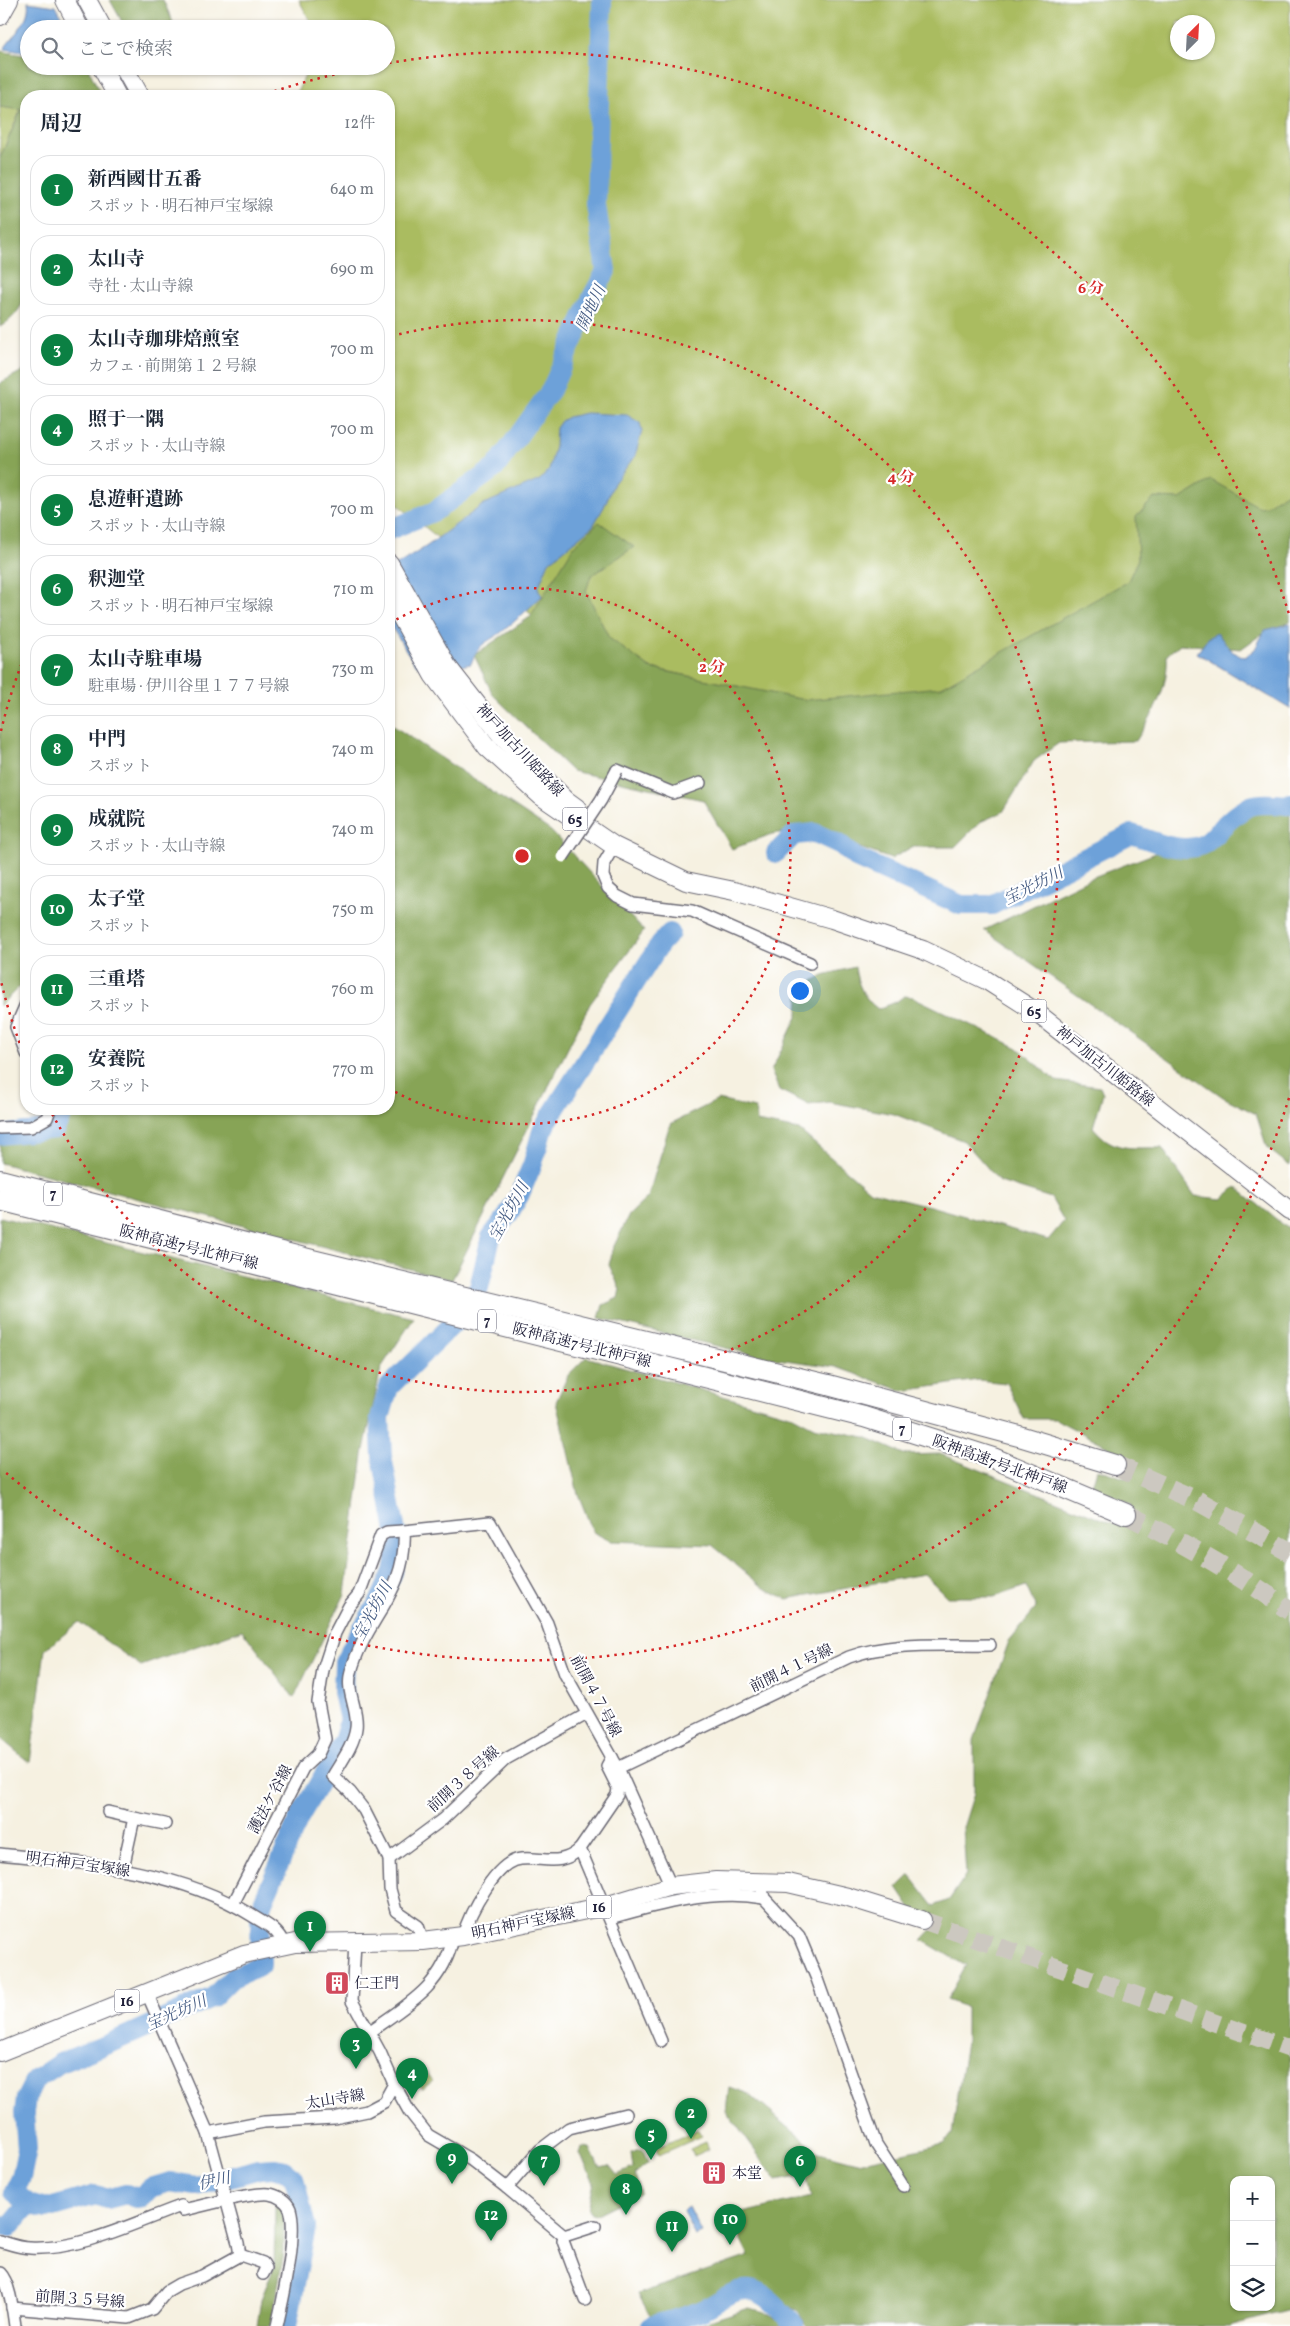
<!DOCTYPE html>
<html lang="ja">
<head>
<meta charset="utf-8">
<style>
	:root { --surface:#fff; --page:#f2f2f3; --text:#1f2937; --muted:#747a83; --line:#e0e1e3; --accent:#0b8043 }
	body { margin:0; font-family:Vollkorn,"Noto Serif JP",serif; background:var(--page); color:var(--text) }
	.controls { position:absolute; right:15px; bottom:15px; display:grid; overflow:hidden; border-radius:10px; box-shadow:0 1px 4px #0004 }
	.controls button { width:45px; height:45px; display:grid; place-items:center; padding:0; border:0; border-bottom:1px solid var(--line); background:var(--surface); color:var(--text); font:25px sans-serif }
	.compass { position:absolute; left:1170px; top:15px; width:45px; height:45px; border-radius:50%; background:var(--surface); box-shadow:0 1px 4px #0004; rotate:24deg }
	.you { position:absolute; left:799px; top:990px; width:18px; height:18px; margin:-12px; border:4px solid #fff; border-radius:50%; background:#1a73e8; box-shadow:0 0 0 8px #1a73e833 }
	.badge { display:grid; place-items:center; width:32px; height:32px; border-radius:50%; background:var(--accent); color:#fff; font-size:16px; font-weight:700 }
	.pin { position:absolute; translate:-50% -41px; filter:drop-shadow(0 1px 2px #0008) }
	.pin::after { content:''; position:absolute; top:26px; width:18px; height:15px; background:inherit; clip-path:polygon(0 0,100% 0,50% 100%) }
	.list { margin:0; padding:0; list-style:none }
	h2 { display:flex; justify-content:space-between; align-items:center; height:65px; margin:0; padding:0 20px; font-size:21px }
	h2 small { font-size:16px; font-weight:400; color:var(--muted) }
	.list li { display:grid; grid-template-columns:32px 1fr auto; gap:15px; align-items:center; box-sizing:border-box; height:70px; margin:0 10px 10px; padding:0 10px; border:1px solid var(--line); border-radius:20px }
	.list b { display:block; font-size:19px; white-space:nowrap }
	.list p { margin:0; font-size:16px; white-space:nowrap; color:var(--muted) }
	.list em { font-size:16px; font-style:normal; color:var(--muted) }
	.icon { flex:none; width:28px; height:28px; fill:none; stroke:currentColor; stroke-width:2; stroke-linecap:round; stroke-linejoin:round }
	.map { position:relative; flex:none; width:1290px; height:2326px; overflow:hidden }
	.search { position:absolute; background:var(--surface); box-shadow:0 1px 4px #0004; left:20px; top:20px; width:375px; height:55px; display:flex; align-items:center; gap:12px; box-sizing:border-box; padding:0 18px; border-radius:28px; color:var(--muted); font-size:19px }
	.panel { position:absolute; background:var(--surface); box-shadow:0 1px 4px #0004; left:20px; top:90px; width:375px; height:1025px; border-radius:20px }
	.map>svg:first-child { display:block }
	.green { fill:#aabc60; stroke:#666f4e; fill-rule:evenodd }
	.forest { fill:#87a456; stroke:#546348; fill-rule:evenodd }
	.water { fill:#6da1d9; stroke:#48628a }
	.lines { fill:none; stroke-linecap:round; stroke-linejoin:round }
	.river { stroke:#6da1d9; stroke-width:20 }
	.primary-tunnel { stroke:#ccc8c0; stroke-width:18; stroke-dasharray:18 9; stroke-linecap:butt }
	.highway-tunnel { stroke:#ccc8c0; stroke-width:20; stroke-dasharray:20 10; stroke-linecap:butt }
	.street-casing { stroke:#6c6a75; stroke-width:14 }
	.primary-casing { stroke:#6c6a75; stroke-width:20 }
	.highway-casing { stroke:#6c6a75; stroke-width:22 }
	.street { stroke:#fff; stroke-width:11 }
	.primary { stroke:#fff; stroke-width:18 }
	.highway { stroke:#fff; stroke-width:20 }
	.street-bridge-casing { stroke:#6c6a75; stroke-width:14; stroke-linecap:butt }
	.street-bridge { stroke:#fff; stroke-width:11 }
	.ring { fill:none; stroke:#d62828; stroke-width:2.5; stroke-dasharray:2.5 5 }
	.labels { text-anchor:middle; stroke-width:4.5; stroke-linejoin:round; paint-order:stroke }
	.shield { fill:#fff; stroke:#646476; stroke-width:1 }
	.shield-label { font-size:14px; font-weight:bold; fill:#22223b }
	.street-label { font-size:15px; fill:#22223b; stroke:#fff }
	.poi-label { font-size:15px; fill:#22223b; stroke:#fff; text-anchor:start }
	.water-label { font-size:16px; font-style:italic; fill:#445b82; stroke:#fff }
	.centre { fill:#d62828; stroke:#fff; stroke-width:2.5 }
	.ring-label { font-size:15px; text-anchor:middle; font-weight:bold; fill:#d62828; stroke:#fff; stroke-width:4.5; stroke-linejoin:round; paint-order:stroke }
</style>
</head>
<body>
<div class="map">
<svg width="1290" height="2326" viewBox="0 0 1290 2326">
	<rect width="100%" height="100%" fill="#fff"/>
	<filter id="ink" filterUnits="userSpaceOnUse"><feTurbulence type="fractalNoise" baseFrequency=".02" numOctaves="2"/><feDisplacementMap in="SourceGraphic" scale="10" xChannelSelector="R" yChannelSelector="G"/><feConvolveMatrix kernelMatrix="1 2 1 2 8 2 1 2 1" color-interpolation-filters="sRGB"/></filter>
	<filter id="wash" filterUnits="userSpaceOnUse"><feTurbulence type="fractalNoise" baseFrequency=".0096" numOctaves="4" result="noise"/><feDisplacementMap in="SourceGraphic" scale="20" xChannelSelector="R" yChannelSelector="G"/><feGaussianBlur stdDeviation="1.12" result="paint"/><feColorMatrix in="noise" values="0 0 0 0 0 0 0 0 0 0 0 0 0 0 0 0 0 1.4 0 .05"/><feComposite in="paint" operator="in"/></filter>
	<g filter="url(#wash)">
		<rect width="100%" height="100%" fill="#f6f1e1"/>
		<g class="green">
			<path d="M299,0H1290V541L948,732L577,652L398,505L389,489V96H295L310,66H386V29H314ZM1178,22H1208V52H1178Z"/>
			<path d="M0,107L21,109L0,158Z"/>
			<path d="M421,2068L433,2081L423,2089L412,2076Z"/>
			<path d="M699,2129L702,2136L659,2155L656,2148Z"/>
			<path d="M706,2142L709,2149L693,2156L690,2149Z"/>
		</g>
		<g class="forest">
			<path d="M110,0H163L176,29H126Z"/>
			<path d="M0,51L29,56V66H87L102,96H26V296C20,310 13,319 0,327V158L21,110L0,107Z"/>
			<path d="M26,369V980L0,1006V383Z"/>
			<path d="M1211,480L1259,507L1266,506L1290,490V622L1262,634L1241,649L1180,644L1167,655C1169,688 1153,714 1136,741L1059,743L1034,761L1003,812L980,822L955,847H912L891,859L807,829L772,834L732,849L703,800L572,771L493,695L474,655L530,617L574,546L599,522L634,547L591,576L586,591L609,638L650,668L805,700L941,687L1128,581L1138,559L1136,517L1154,498L1180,499Z"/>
			<path d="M389,723L551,831L644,931L590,1004L452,1280L0,1163V1140L48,1130L69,1109H389Z"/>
			<path d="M1290,797V1166L1267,1148L1256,1114L1223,1097L984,930L1088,879L1161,851L1216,839L1258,808Z"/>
			<path d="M855,967C857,984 864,999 878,1009L896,1002L904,996L913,997L1018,1048L1056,1081L1100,1087L1103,1094L1093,1127C1114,1153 1131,1147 1162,1148L1195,1196L1222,1199L1236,1187L1290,1230V2310L1229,2326H807L798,2312L755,2281L699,2308L652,2319L638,2294L749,2256L729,2216L811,2197L806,2175L777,2181L726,2111L729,2087L749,2094L819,2153L858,2163L944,2144L952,2134L966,2041V2007L947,2000L966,1966L922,1940L939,1922L913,1912L897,1888L910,1875L934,1906L949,1900L966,1875L963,1828L974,1793V1740L1009,1641L1036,1608L1026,1586L994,1597H947L924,1574L787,1599L764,1588L712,1545L610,1541L593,1532L578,1494L556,1402L568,1375L586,1357L793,1416L814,1427L865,1437L906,1455L940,1454L1120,1526L1131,1505L1092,1486L1097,1469L1125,1478L1132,1459L1055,1419H1024L1006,1383L978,1380L903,1391L836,1367L763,1357L599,1318L603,1305L618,1298L620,1289L609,1265L614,1246L629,1215L648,1197L668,1130L672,1123L718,1100L755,1108L757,1122L799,1130L870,1191L930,1206L1048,1240L1064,1221L1051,1198L1000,1182L964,1141L894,1114L829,1102L809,1105L779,1090L771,1071L798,1015L799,989L823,975ZM1234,2180H1271V2307H1234Z"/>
			<path d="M0,1217L414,1318L381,1368L363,1455L345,1594L294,1698L242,1630L141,1666L79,1622L45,1650L30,1763L0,1738Z"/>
			<path d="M582,2147L590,2148L599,2167L609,2165L617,2175L633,2168L631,2153L639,2150L643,2151L648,2163L635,2174L640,2193L595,2215L591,2214L588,2210L594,2182L580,2154Z"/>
			<path d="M275,2207H284V2252L271,2326H257L261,2299L274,2267Z"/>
			<path d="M749,2308L765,2312L786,2326H694Z"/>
		</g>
		<g class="water">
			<path d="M28,2L56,6L68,29H29V53L4,49C13,35 31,20 28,2Z"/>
			<path d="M586,413L627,415L640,423L642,431L635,456L614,483L604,507L593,526L549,562L538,588L542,596C529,608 517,620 503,631C488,643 479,641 471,664L461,666L458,673L423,669L414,663L389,623V570L427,546L484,504L540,480L549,470L555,446L556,428L561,421L568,417Z"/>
			<path d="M1290,624V709L1197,653L1209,637L1217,633L1233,652L1245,657L1255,649L1265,630Z"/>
			<path d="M689,2207L702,2233L695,2236L683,2211Z"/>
		</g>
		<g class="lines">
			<g class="river">
				<path d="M389,530L435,511L495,468L551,390L592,297L606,271L596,205L602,1"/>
				<path d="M776,853L794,835L815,833L841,845L856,858L961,905H992L1132,834C1153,841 1182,855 1204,844C1210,841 1216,833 1221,828C1247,803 1252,802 1287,805L1290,803"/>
				<path d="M0,1135L55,1129L64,1109"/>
				<path d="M0,2225L9,2228L29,2204"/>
				<path d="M287,2326L306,2227L294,2178L284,2170L275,2168L259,2169L196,2186L170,2182L150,2188L142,2197L137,2198L126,2194L107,2199L96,2195L46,2209L29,2204L14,2192L21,2178L27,2149L24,2113L26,2098L35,2080L60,2063L108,2044L213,1997L232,1978L261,1965L260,1909L300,1816L343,1742L349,1721L343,1692L344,1663L356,1639L381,1598L393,1572L398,1543L382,1456L380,1418L389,1387L452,1325L479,1288L491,1237L508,1215L520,1194L533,1163L542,1131L550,1117L660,944L670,933"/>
				<path d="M651,2326C667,2321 685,2317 700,2311C713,2306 725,2295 738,2291C763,2284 781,2311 795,2326"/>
			</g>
		</g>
	</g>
	<g filter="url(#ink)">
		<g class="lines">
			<path class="primary-tunnel" d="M922,1920L1290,2049"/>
			<g class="highway-tunnel">
				<path d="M1115,1465L1198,1501L1290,1552"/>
				<path d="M1126,1514C1183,1543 1238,1573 1290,1611"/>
			</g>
			<defs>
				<g id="street">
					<path d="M617,770L673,793L700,783"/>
					<path d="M614,846L604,863L603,876L608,888L617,896L633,904L692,911L810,963"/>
					<path d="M26,1004L16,1027L26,1053"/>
					<path d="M0,1128L31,1127L47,1118L50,1109"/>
					<path d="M612,1757L607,1766L618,1788L617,1795L580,1849L661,2041"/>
					<path d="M618,1768L849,1657C893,1641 943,1646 990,1645"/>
					<path d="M108,1812L134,1818"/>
					<path d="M0,1854C85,1863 176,1869 251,1915C265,1924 277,1928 284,1944"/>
					<path d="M389,1859L443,1819L506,1759L587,1714"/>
					<path d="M123,1868L134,1818L165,1824"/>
					<path d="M760,1881L764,1898L799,1936L817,1979L876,2144L903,2186"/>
					<path d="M233,1904L303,1768L318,1754L325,1739L318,1702L323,1670L335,1633L349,1606L359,1594L381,1535L387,1532L403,1531"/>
					<path d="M610,1918C659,1904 712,1889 764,1898"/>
					<path d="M463,1936C469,1914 496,1861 521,1859C543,1857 561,1867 580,1849"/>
					<path d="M423,1941L418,1926L396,1911L390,1889L389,1859L364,1810L350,1792L333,1776C341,1762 354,1745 356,1728C359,1710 345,1691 351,1672C365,1619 408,1592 404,1531L490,1522L547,1623L565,1674L618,1768L671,1886"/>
					<path d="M355,1942L352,2001L380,2052L394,2084"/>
					<path d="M369,2032C407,2005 443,1986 453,1938"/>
					<path d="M208,2133L264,2122L334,2118L367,2111L384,2102L394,2084L409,2111L428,2135L471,2160L507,2188L540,2150L569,2128L626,2114"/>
					<path d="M507,2188L564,2236L595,2226"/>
					<path d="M564,2236L563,2241L585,2300"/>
					<path d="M0,2241C10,2244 20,2248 30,2248C79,2251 136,2222 181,2206L183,2210C203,2206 251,2192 269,2194C277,2195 287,2201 290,2209C298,2234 283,2299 277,2326"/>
					<path d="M240,2255L263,2263L266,2268L263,2274"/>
					<path d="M0,2273C10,2283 13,2312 15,2326"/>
					<path d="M12,2308L129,2318L152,2309L167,2291L179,2284L202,2276L240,2255L238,2243L208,2133L147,1993"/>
				</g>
				<g id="primary">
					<path d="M65,0L80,29"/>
					<path d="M87,0L103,29"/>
					<path d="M0,16L9,0"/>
					<path d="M101,66L117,96"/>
					<path d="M123,66L140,96"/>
					<path d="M389,563L447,666L501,735L566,800L577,808"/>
					<path d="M389,595L433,675L487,747L541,796L614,846L686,881L734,891L832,919L923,950L986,980L1033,1010L1290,1211"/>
					<path d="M0,2052L244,1954L295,1943L423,1941L463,1936L605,1906L671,1886L716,1881L788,1883L848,1897L922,1920"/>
				</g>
				<g id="highway">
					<path d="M0,1180L308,1259L828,1385L1019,1436L1115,1465"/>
					<path d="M0,1200L864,1417L993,1458L1126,1514"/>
				</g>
			</defs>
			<use href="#street" class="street-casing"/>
			<use href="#primary" class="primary-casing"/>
			<use href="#highway" class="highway-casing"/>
			<use href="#street" class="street"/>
			<use href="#primary" class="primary"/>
			<use href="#highway" class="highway"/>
			<defs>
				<path id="street-bridge" d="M563,857L601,800L617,770"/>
			</defs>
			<use href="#street-bridge" class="street-bridge-casing"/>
			<use href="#street-bridge" class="street-bridge"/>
		</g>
	</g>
	<g class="ring">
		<path d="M390 623A268 268 0 1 1 390 1089"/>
		<path d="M25 1057A536 536 0 0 1 1 981M1 731A536 536 0 0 1 25 655M392 336A536 536 0 1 1 51 1112"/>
		<path d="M1289 1098A804 804 0 0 1 5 1472M260 96A804 804 0 0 1 369 67M389 63A804 804 0 0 1 1289 614"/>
	</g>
	<defs>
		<symbol id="building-square" viewBox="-11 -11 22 22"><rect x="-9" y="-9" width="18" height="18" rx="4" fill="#d1495b" stroke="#fff"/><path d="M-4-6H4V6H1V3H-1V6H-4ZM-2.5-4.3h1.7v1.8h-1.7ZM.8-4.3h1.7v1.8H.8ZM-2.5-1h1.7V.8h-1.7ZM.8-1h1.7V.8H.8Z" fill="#fff"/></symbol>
	</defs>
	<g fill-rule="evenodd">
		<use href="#building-square" x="323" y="1969" width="28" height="28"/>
		<use href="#building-square" x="700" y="2159" width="28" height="28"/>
	</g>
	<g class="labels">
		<g class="shield">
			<rect x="562.5" y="807.5" width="25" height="23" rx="4"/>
			<rect x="1021.5" y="999.5" width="25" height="23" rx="4"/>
			<rect x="44" y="1182.5" width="18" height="23" rx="4"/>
			<rect x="478" y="1309.5" width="18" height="23" rx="4"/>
			<rect x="893" y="1417.5" width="18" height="23" rx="4"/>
			<rect x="586.5" y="1895.5" width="25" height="23" rx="4"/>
			<rect x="114.5" y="1989.5" width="25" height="23" rx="4"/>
		</g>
		<g class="shield-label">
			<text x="575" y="824">65</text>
			<text x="1034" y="1016">65</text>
			<text x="53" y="1199">7</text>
			<text x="487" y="1326">7</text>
			<text x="902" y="1434">7</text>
			<text x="599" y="1912">16</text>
			<text x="127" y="2006">16</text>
		</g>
		<g class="street-label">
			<text transform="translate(520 750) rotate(47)" y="5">神戸加古川姫路線</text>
			<text transform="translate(1105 1066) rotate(38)" y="5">神戸加古川姫路線</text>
			<text transform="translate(189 1247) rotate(14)" y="5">阪神高速7号北神戸線</text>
			<text transform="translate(582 1345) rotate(14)" y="5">阪神高速7号北神戸線</text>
			<text transform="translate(1000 1464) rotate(20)" y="5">阪神高速7号北神戸線</text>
			<text transform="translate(791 1668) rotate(-26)" y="5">前開４１号線</text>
			<text transform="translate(596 1696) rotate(62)" y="5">前開４７号線</text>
			<text transform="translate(463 1779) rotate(-42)" y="5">前開３８号線</text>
			<text transform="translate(270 1799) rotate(-62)" y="5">護法ケ谷線</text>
			<text transform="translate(78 1864) rotate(8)" y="5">明石神戸宝塚線</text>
			<text transform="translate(523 1923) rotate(-12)" y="5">明石神戸宝塚線</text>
			<text transform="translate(335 2099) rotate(-9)" y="5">太山寺線</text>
			<text transform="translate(80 2299) rotate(4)" y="5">前開３５号線</text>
		</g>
		<g class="poi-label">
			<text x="354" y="1988">仁王門</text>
			<text x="732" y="2178">本堂</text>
		</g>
		<g class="water-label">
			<text transform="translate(590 308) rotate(-65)" y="6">開地川</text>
			<text transform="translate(1033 885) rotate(-27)" y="6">宝光坊川</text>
			<text transform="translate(508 1211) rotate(-61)" y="6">宝光坊川</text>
			<text transform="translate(372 1611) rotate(-62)" y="6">宝光坊川</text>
			<text transform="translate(176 2012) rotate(-24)" y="6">宝光坊川</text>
			<text transform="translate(214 2180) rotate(-12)" y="6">伊川</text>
		</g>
	</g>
	<circle cx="522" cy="856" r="8" class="centre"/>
	<g class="ring-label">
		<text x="1091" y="293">6 分</text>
		<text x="901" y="482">4 分</text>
		<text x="712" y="672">2 分</text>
	</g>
</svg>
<div class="controls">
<button>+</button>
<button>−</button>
<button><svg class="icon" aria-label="layers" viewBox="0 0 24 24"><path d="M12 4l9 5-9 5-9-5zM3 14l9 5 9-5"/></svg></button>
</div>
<svg class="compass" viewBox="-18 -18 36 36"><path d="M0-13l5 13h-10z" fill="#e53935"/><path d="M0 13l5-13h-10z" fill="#747a83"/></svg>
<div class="you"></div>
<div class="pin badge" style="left:310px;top:1952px">1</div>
<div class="pin badge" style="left:691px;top:2139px">2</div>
<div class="pin badge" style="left:356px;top:2069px">3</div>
<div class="pin badge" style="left:412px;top:2099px">4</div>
<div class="pin badge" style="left:651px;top:2160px">5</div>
<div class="pin badge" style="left:800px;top:2187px">6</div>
<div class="pin badge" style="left:544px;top:2186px">7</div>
<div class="pin badge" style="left:626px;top:2215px">8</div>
<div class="pin badge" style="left:452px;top:2184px">9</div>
<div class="pin badge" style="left:730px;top:2245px">10</div>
<div class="pin badge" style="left:672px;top:2252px">11</div>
<div class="pin badge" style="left:491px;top:2241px">12</div>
<div class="search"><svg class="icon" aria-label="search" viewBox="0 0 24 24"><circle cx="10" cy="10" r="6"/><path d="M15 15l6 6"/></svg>ここで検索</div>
<section class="panel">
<h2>周辺<small>12件</small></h2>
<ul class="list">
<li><span class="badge">1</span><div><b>新西國廿五番</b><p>スポット · 明石神戸宝塚線</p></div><em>640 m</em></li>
<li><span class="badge">2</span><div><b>太山寺</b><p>寺社 · 太山寺線</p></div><em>690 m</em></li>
<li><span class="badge">3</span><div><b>太山寺珈琲焙煎室</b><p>カフェ · 前開第１２号線</p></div><em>700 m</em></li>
<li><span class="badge">4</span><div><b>照于一隅</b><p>スポット · 太山寺線</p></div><em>700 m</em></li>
<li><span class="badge">5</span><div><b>息遊軒遺跡</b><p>スポット · 太山寺線</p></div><em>700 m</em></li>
<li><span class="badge">6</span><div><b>釈迦堂</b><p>スポット · 明石神戸宝塚線</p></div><em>710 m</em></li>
<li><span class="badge">7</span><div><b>太山寺駐車場</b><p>駐車場 · 伊川谷里１７７号線</p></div><em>730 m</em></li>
<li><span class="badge">8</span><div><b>中門</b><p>スポット</p></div><em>740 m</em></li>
<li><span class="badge">9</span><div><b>成就院</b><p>スポット · 太山寺線</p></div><em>740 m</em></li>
<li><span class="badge">10</span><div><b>太子堂</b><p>スポット</p></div><em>750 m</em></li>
<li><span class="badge">11</span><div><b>三重塔</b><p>スポット</p></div><em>760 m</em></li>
<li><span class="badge">12</span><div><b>安養院</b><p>スポット</p></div><em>770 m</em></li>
</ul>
</section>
</div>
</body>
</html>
